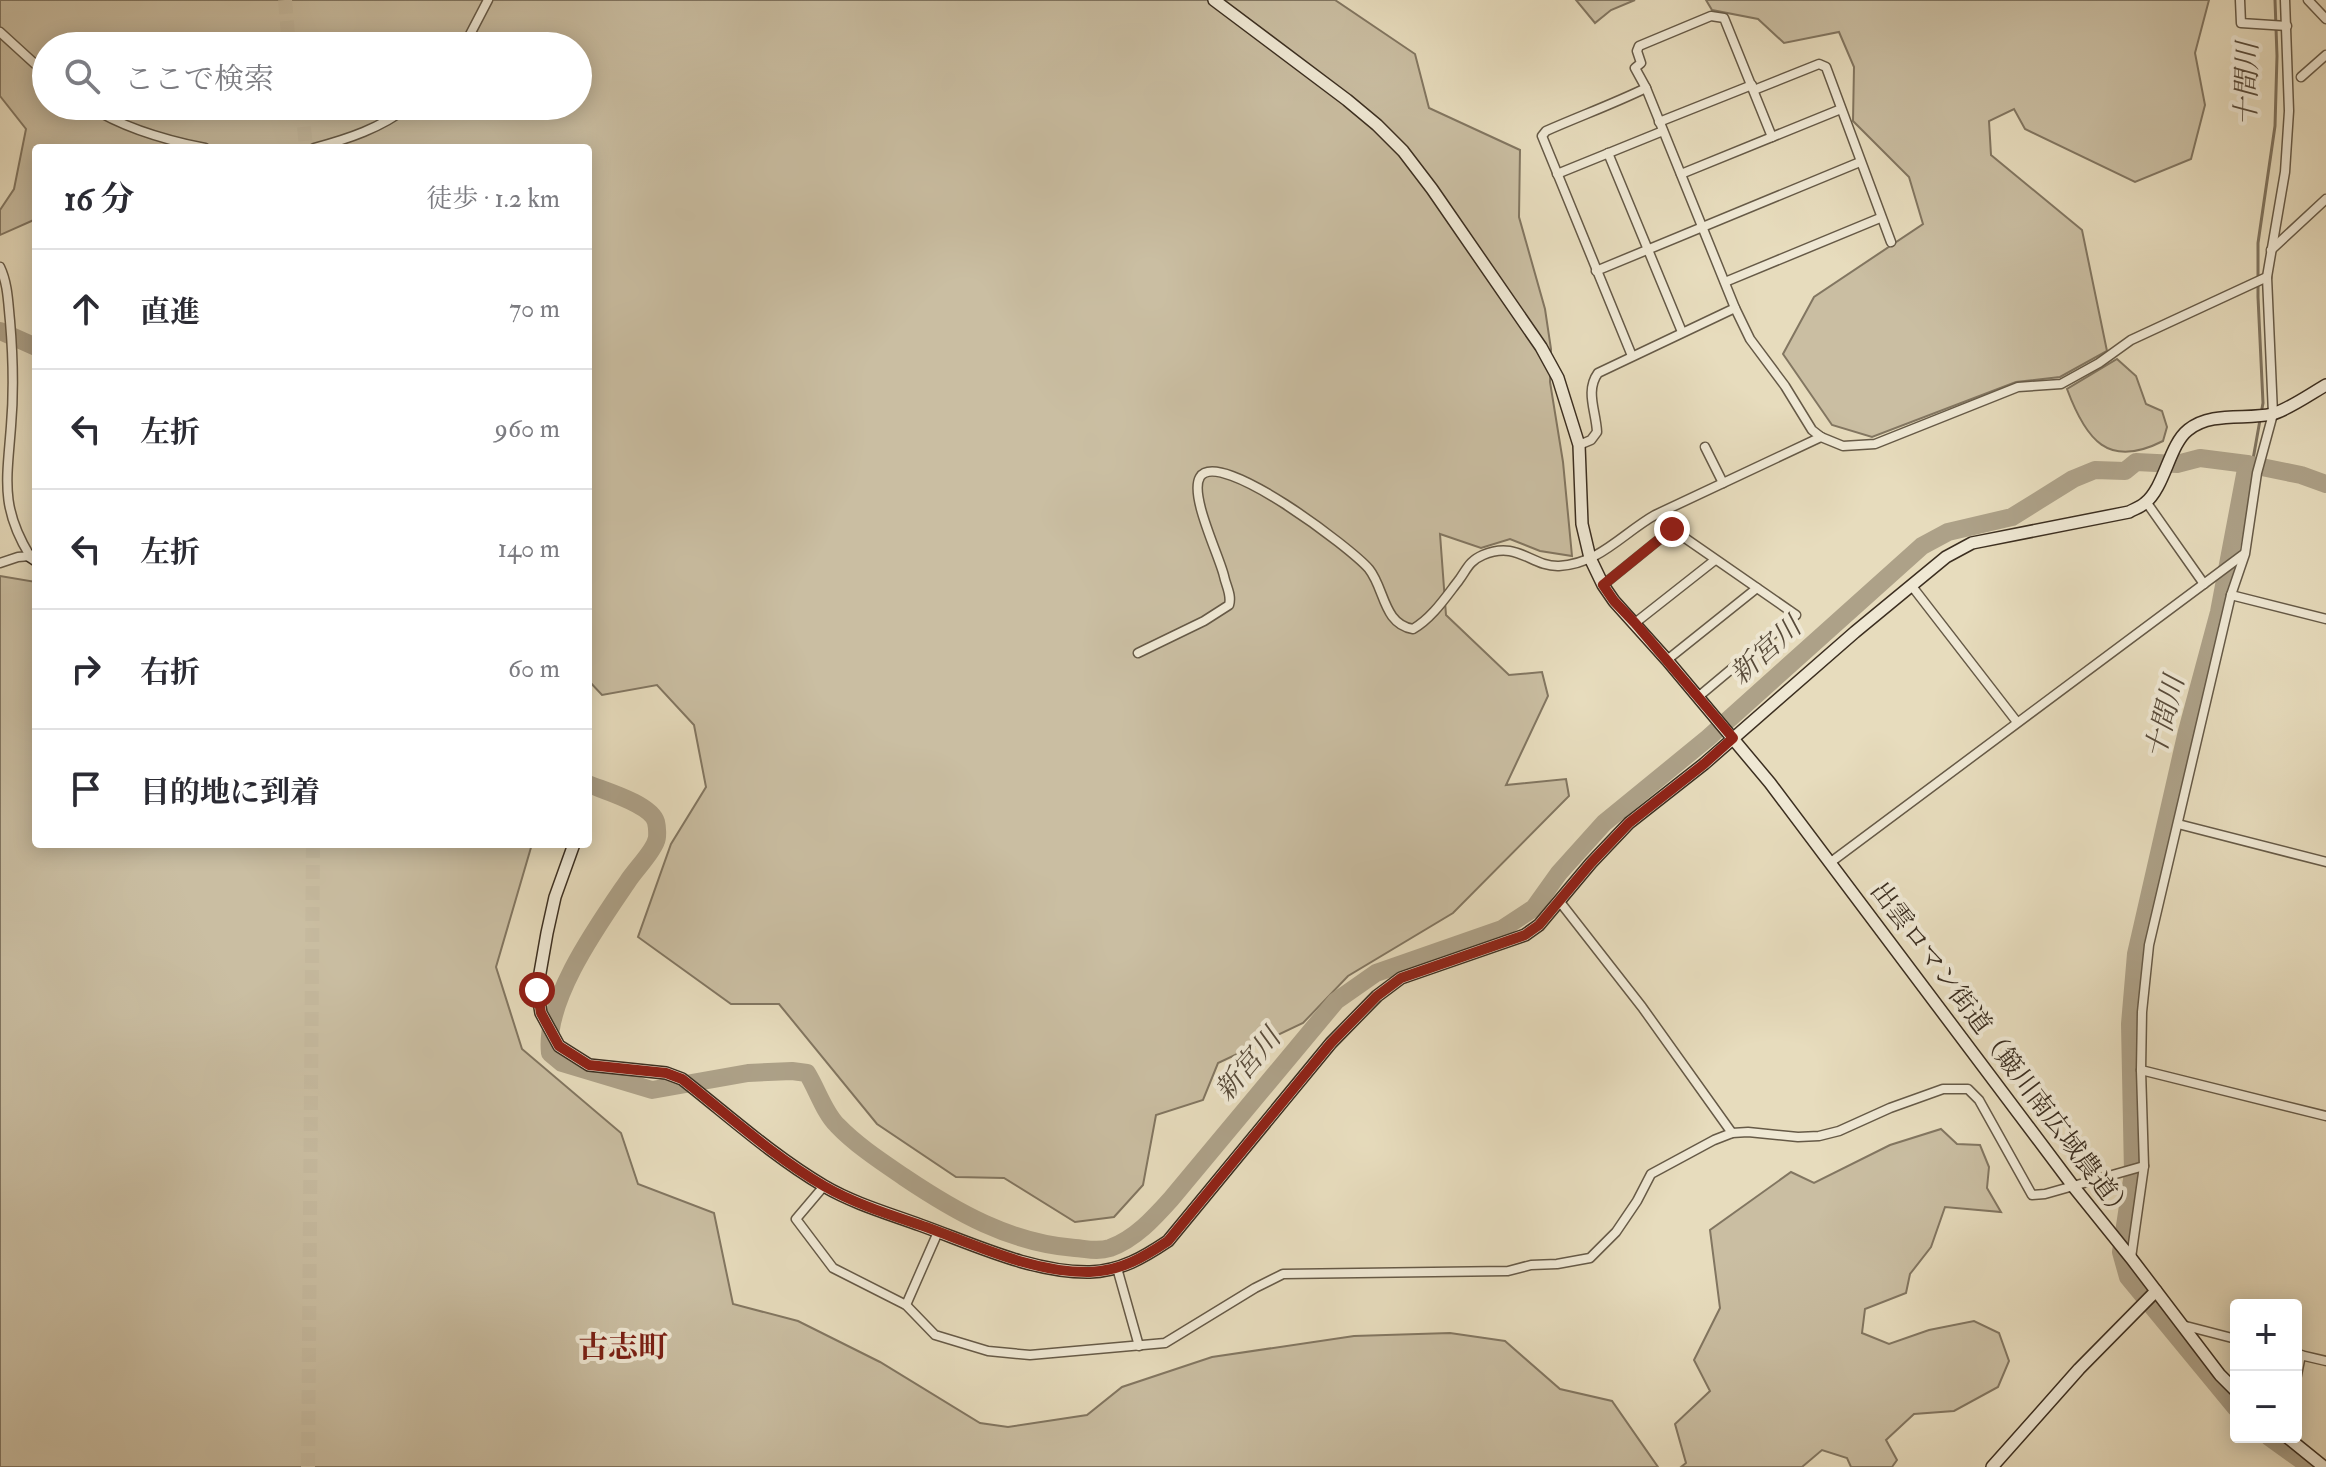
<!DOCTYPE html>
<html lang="ja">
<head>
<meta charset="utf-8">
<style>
	:root { --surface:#fff; --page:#f2f2f3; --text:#2b2b33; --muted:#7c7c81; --line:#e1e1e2 }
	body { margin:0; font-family:"IM FELL Double Pica","Noto Serif JP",serif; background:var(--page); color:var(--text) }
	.controls { position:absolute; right:24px; bottom:24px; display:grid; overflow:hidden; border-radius:8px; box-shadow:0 4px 20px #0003 }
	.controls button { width:72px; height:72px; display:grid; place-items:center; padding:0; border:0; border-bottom:2px solid var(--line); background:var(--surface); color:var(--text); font:40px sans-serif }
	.stop { position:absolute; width:24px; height:24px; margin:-18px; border:6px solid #8f2418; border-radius:50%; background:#fff }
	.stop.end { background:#8f2418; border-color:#fff; box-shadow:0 2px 8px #0008 }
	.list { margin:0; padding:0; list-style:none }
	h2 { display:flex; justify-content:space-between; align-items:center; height:104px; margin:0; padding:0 32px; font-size:34px }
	h2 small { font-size:26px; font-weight:400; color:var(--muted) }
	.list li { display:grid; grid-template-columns:52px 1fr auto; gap:24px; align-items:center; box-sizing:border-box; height:120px; padding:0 32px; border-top:2px solid var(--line) }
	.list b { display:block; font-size:30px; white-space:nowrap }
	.list em { font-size:26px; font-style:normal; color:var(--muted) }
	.icon { flex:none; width:44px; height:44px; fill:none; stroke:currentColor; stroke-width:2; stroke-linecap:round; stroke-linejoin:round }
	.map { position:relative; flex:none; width:2326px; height:1467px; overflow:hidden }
	.search { position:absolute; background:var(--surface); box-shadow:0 4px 20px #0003; left:32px; top:32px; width:560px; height:88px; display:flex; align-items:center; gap:20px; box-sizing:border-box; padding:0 28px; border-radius:44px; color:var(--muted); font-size:30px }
	.panel { position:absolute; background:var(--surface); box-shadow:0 4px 20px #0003; left:32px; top:144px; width:560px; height:704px; border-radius:8px }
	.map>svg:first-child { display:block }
	.green { fill:#cabea2; stroke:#827661; stroke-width:2; fill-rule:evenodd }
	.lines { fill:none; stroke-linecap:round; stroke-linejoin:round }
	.stream { stroke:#7f735e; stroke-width:3 }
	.river { stroke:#ada188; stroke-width:18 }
	.highway-tunnel { stroke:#c5b99e; stroke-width:14; stroke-dasharray:14 7; stroke-linecap:butt }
	.street-casing { stroke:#665a47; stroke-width:11 }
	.secondary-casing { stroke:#3b2e20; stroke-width:14 }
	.street { stroke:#efe8d4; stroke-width:8 }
	.secondary { stroke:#efe8d4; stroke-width:11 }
	.route { stroke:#8f2418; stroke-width:10 }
	.labels { text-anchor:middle; stroke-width:8; stroke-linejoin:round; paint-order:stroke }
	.street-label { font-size:26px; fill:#3b2e20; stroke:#efe8d4 }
	.water-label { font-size:28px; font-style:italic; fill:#584b3a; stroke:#efe8d4 }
	.quarter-label { font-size:30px; font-weight:bold; fill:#7a1f14; stroke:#efe8d4 }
</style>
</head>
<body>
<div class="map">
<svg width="2326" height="1467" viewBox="0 0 2326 1467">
	<rect width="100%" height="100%" fill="#e7dcbd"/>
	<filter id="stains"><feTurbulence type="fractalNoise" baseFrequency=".0025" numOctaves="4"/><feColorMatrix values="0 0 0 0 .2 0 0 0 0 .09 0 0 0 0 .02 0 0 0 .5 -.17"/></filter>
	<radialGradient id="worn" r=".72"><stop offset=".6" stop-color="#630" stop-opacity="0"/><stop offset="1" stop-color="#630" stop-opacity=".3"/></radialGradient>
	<g class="green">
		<path d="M0,0H1335L1415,54L1429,108L1520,150L1519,217L1545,309L1551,349L1550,382L1563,462L1572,556L1540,551L1510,539L1481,548L1440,534L1446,615L1509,675L1542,672L1548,696L1506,785L1566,779L1569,796L1453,913L1348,976L1303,1023L1218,1063L1203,1100L1156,1115L1143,1185L1114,1217L1075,1222L1004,1178L956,1177L877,1124L779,1004H731L638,937L671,844L706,787L694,725L657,685L602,695L588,680V148H36V219L0,235V210L14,189L26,129L0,96ZM46,46H578V106H46Z"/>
		<path d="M1576,0H1635L1611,10L1595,23Z"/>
		<path d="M1706,0H2209L2195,53L2205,105L2191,159L2135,182L2025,129L2014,109L1989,121L1991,155L2082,230L2107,351L2060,377L2016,382L1872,437L1832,425L1783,354L1814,297L1923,224L1909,177L1853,121L1854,67L1839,32L1784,43L1758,19L1712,10Z"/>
		<path d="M2117,359L2136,376L2146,404L2162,411L2167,427L2163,441C2108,469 2086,440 2067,389Z"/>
		<path d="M0,576L36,582V844H532L496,967L522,1049L621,1133L638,1184L714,1213L733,1304L798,1321L880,1362L980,1423L1008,1427L1087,1415L1122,1387L1212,1357L1354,1336L1450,1333L1505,1341L1560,1389L1612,1401L1658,1467H0Z"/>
		<path d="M1941,1129L1957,1144L1980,1145L1989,1167L1987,1188L2001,1212L1945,1207L1931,1247L1910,1274L1906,1293L1865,1309L1862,1333L1889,1344L1929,1330L1974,1321L1999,1333L2009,1361L1998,1387L1954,1411L1914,1414L1886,1440L1897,1460L1892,1467H1851L1847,1458L1822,1450L1802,1467H1681L1686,1463L1675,1424L1710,1391L1694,1360L1720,1308L1710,1230L1791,1172L1814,1183L1890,1145Z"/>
	</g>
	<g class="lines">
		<path class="stream" d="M2252,465L2263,403L2258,297V243L2275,126L2277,56L2275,0"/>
		<g class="river">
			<path d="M0,331L36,347"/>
			<path d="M588,784C605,791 651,804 656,822C657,826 658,837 656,841C653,852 635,870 628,881C598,925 544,1000 550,1053L562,1063L652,1090L748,1073L792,1071L807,1073C817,1089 824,1112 837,1125C856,1145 882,1162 904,1177C956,1212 1010,1243 1075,1248C1087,1249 1098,1252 1110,1248C1135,1239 1154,1218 1171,1199L1336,1001L1376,973L1502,929L1534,908L1559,873L1604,823L1708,738L1922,546L1948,532L2012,517L2073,479L2095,470L2125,471L2136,462L2177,464L2200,458L2247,464"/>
			<path d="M2236,1408L2128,1277L2121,1252L2133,1173L2130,1024L2136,954L2187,731L2219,612L2247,464L2301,475L2326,484"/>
			<path d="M2269,1437L2311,1467"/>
		</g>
		<g class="highway-tunnel">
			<path d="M285,0L289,46"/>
			<path d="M302,106L306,148"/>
			<path d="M308,1467L313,844"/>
		</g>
		<defs>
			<g id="street">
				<path d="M2240,0L2241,23L2287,26"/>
				<path d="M2308,0L2326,19"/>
				<path d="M0,32L46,74"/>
				<path d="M464,46L488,0"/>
				<path d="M2301,77L2326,55"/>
				<path d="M1754,90L1819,64L1826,67L1891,242"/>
				<path d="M89,106C123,128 165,140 205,148"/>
				<path d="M1659,122L1752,85"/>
				<path d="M1772,137L1724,18L1711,16L1639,46L1637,51L1641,63L1635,68L1646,88L1735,308L1750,339L1785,386L1812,430L1821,437L1843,446L1875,444L2018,387L2061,384L2099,363L2131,340L2267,277"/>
				<path d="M314,148C348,139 381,128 409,106"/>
				<path d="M1608,153L1682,332"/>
				<path d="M1557,174L1663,131"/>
				<path d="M1681,174L1841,109"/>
				<path d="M2271,250L2326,199"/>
				<path d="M0,267C8,284 8,302 10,321C13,356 14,391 11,426C7,480 0,507 30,556L18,557L0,563"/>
				<path d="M1596,271L1860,162"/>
				<path d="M1725,282L1880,218"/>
				<path d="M1632,356L1542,136L1546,131C1580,116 1613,104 1646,88"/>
				<path d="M1579,445L1591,440L1597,432C1596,411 1585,391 1598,373L1735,308"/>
				<path d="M1705,447L1723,483"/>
				<path d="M2147,503L2204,584"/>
				<path d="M1603,585L1672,529L1796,615L1698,697"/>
				<path d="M1911,585L2017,722"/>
				<path d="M2231,595L2326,619"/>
				<path d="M1635,623L1715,560"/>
				<path d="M1138,653L1204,621L1229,605C1232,595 1226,586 1224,576C1219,555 1189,495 1200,477C1219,447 1352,549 1369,569C1385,589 1383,624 1413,629C1432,618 1445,598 1459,580C1467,569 1469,561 1483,555C1518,540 1531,567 1559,566C1599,564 1623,533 1655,515L1821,437"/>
				<path d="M1667,660L1757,588"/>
				<path d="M2178,824L2326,862"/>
				<path d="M1831,862L2244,554"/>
				<path d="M1560,902L1642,1007L1732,1133"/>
				<path d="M2141,1070L2326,1116"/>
				<path d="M824,1186L796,1219L833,1268L906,1305L935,1335L988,1351L1030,1355L1165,1343L1255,1288L1283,1274L1508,1271L1531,1265L1557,1264L1590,1258L1616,1232L1637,1201L1651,1174L1714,1140L1732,1133L1748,1132L1798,1137L1819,1136L1839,1131L1890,1108L1943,1089H1968L1979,1100L2032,1195L2045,1194L2144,1166"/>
				<path d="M2131,1258L2144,1166L2141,1070L2142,1012L2149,945L2231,595L2245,554L2257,473L2273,414L2267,277L2285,172L2289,111L2285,0"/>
				<path d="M1117,1268L1139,1346"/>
				<path d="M906,1305L938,1232"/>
				<path d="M2182,1325L2236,1339"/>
				<path d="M2296,1354L2326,1361"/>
				<path d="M2296,1380L2301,1355"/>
			</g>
			<g id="secondary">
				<path d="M1214,0L1347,100L1377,125L1403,151L1432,189L1541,347L1558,378L1579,445L1582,524L1590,558L1603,585L1614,601L1667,660L1770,783L2073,1186L2131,1258L2220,1375L2236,1391"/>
				<path d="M30,556L36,560"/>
				<path d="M574,844L555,897L547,933L537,990L541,1013L559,1046L589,1065L666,1073L682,1079C728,1115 773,1156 824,1186C853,1203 887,1213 920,1225C973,1244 1033,1273 1090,1272C1121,1271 1144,1257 1168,1241L1331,1043L1377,996L1401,978L1525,935L1539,925L1591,863L1629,823L1704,764L1855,632L1946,557L1972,543L2129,512C2134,509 2141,507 2145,503C2165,487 2169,445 2188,430C2211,411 2246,420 2272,414C2286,411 2312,393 2326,385"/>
				<path d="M2287,1437L2324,1467"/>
				<path d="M1992,1467L2079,1369L2156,1291"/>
			</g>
		</defs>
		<use href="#street" class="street-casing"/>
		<use href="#secondary" class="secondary-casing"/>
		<use href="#street" class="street"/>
		<use href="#secondary" class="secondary"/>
	</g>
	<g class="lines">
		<path class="route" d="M537,990L541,1013L559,1046L589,1065L666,1073L682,1079C728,1115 773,1156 824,1186C855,1204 891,1215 926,1227C978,1246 1034,1273 1090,1272C1121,1271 1144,1257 1168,1241L1331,1043L1377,996L1401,978L1525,935L1539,925L1591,863L1629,823L1704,764L1733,738L1635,623L1614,601L1603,585L1672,529"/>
	</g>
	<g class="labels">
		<g class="street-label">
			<text transform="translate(2002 1051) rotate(53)" y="9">出雲ロマン街道（簸川南広域農道）</text>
		</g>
		<g class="water-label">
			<text transform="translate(2246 84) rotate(-89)" y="10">十間川</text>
			<text transform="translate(1765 650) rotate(-42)" y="10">新宮川</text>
			<text transform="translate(2164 717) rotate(-76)" y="10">十間川</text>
			<text transform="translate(1247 1064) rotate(-50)" y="10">新宮川</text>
		</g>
		<g class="quarter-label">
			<text x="623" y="1357">古志町</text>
		</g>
	</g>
	<rect width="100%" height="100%" filter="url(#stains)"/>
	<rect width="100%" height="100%" fill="url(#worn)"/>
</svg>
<div class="controls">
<button>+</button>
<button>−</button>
</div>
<div class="stop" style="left:537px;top:990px"></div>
<div class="stop end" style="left:1672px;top:529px"></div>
<div class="search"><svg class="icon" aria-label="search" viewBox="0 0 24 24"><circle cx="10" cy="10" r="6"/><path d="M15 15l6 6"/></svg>ここで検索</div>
<section class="panel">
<h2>16 分<small>徒歩 · 1.2 km</small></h2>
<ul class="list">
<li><svg class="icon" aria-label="ahead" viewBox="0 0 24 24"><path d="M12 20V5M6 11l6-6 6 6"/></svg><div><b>直進</b></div><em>70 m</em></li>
<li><svg class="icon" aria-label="left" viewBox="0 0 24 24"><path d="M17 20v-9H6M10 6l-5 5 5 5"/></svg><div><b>左折</b></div><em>960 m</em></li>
<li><svg class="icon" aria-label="left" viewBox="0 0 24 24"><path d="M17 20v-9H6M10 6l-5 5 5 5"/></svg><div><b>左折</b></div><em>140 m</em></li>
<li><svg class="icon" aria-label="right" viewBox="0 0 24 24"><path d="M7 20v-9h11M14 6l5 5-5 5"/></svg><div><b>右折</b></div><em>60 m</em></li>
<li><svg class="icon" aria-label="arrive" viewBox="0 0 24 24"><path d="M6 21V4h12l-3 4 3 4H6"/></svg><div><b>目的地に到着</b></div></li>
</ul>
</section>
</div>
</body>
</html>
